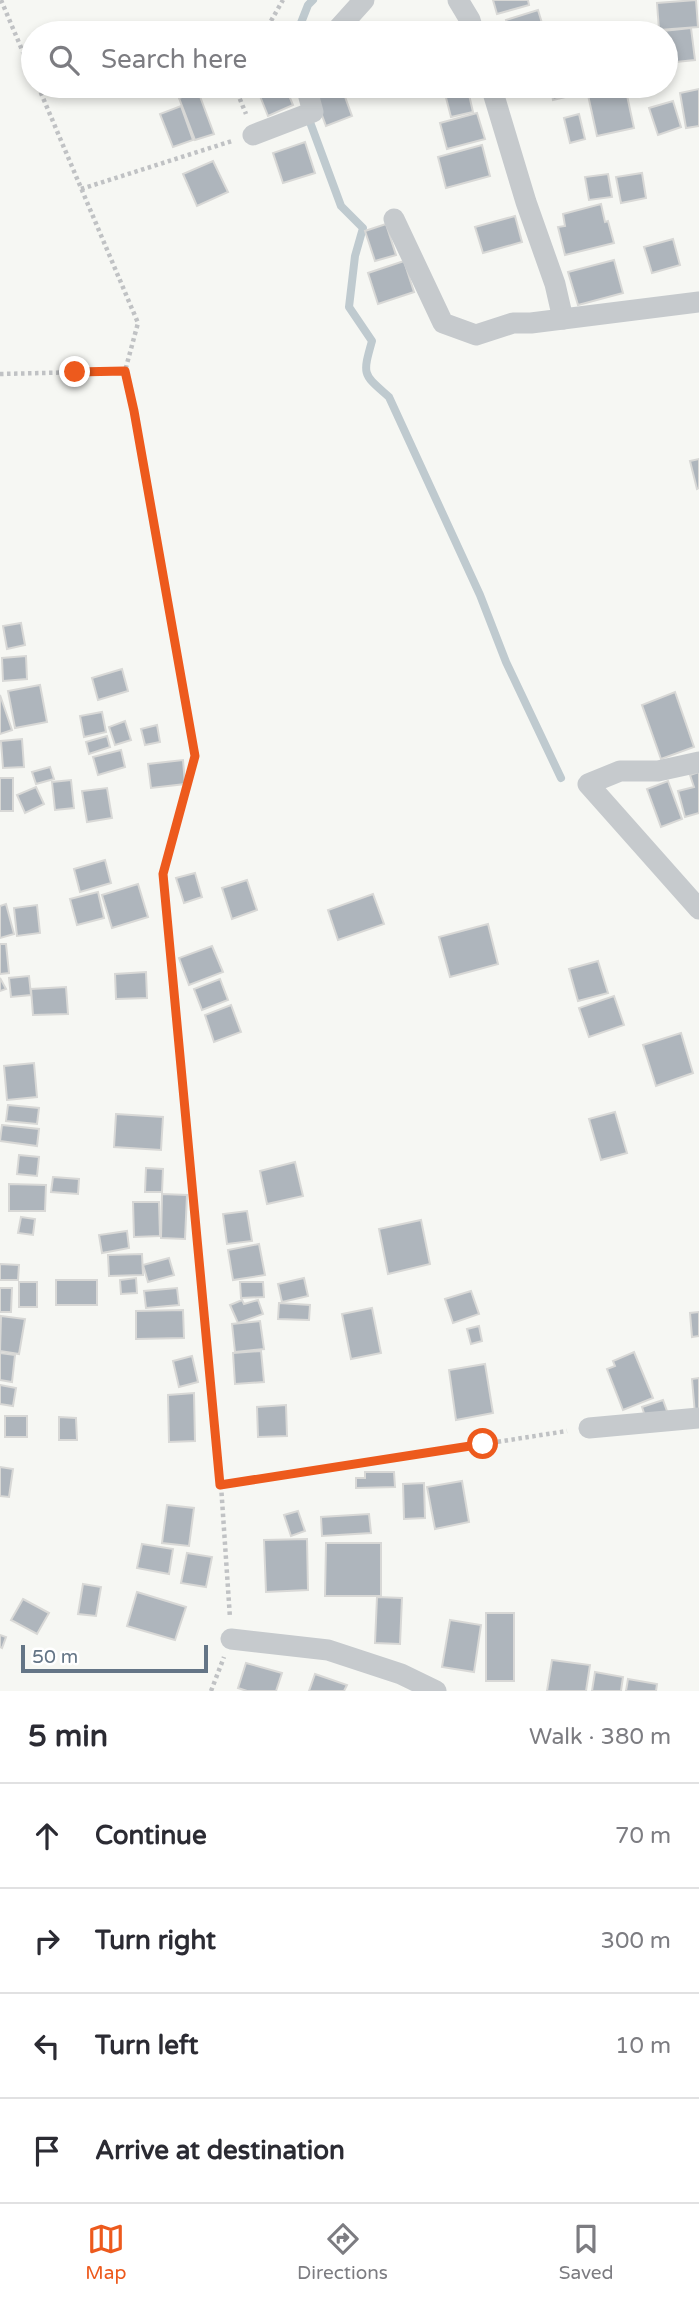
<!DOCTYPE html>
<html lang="en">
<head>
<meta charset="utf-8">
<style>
	:root { --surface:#fff; --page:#f7f7f7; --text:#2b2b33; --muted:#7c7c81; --line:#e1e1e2; --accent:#ed5a1d }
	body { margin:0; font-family:"Varela Round",sans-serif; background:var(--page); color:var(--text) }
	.scale { position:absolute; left:21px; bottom:18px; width:187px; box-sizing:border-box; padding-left:7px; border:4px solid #647586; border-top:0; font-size:19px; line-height:24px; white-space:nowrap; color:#647586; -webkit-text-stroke:5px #fff; paint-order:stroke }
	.stop { position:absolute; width:21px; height:21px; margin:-16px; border:5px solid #ed5a1d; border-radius:50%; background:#fff }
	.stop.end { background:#ed5a1d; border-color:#fff; box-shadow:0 2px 7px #0008 }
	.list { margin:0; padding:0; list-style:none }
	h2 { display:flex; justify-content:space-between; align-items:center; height:91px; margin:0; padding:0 28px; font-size:30px }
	h2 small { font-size:23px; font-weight:400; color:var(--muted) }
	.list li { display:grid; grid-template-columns:46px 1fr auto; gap:21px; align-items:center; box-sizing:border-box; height:105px; padding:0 28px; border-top:2px solid var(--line) }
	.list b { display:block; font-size:26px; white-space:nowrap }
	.list em { font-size:23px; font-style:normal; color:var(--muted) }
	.icon { flex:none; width:38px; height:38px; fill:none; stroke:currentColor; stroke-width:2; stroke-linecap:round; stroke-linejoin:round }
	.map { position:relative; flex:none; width:699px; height:1691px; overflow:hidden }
	.search { position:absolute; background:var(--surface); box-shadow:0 4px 10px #0003; left:21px; right:21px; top:21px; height:77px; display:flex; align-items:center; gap:18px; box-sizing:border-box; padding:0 24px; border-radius:38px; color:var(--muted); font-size:26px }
	.sheet { height:511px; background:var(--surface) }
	nav { display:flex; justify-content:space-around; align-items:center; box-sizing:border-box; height:98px; border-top:2px solid var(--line); background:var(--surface); font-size:19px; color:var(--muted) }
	nav a { display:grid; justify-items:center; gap:4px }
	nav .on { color:var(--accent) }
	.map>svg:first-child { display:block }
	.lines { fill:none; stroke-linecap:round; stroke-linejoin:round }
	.stream { stroke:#bfcacf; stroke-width:8 }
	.building { fill:#aeb5bc; stroke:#d8d8d6; stroke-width:2 }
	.path { stroke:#c0c2c4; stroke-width:4.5; stroke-dasharray:3.5 3.5; stroke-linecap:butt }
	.minor { stroke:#c6cacd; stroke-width:21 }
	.route { stroke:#ed5a1d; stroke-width:9 }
</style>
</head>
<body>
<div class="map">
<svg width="699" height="1691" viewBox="0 0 699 1691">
	<rect width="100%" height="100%" fill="#f6f7f3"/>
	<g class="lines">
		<g class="stream">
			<path d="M297,33L308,5L313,0"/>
			<path d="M307,114L341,206L363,228L355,256L349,307L372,341C362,376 363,374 389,397L480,595L506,662L561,778"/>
		</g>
	</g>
	<g class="building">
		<path d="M493,0H528L529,5L497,14Z"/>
		<path d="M696,0L698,27L659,30L657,3Z"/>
		<path d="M538,10L545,33H510L506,20Z"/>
		<path d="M691,28L695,60L666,63V33H644Z"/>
		<path d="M256,86H285L293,105L268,116Z"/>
		<path d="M337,86H341L352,116L326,126L314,94Z"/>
		<path d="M443,86H467L473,112L451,117Z"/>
		<path d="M560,86H581L582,93L553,100L551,88Z"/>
		<path d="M586,86H625L634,128L597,136Z"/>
		<path d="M699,89V126L686,128L680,93Z"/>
		<path d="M198,91L214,134L195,140L179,98Z"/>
		<path d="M673,101L681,127L658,135L649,108Z"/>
		<path d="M181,106L193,140L173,147L160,114Z"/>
		<path d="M477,113L485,139L447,149L440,123Z"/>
		<path d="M579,114L585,139L570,143L564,118Z"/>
		<path d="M305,142L315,173L283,183L273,153Z"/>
		<path d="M482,145L490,176L446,188L438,157Z"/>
		<path d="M213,161L228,192L197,206L183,174Z"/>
		<path d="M642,173L646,198L621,203L616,177Z"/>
		<path d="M608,174L612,197L589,200L585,177Z"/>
		<path d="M601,204L605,222L608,221L614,243L565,255L558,227L565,226L563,214Z"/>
		<path d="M515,216L522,242L483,253L475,227Z"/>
		<path d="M386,224L396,255L375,261L365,231Z"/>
		<path d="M673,239L680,265L652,273L644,247Z"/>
		<path d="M614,260L623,293L578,305L568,272Z"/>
		<path d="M404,261L414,292L378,304L368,273Z"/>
		<path d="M699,459V488L697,489L690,461Z"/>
		<path d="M21,623L25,645L7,649L3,626Z"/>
		<path d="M26,656L27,679L3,681L2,658Z"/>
		<path d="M122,669L128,691L98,700L92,678Z"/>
		<path d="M40,685L47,722L15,728L8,691Z"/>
		<path d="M675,692L694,747L661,759L642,705Z"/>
		<path d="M0,695L12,730L0,734Z"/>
		<path d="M102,712L106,732L84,737L80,716Z"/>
		<path d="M125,721L131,740L115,745L109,727Z"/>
		<path d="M157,725L160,742L145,745L141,729Z"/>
		<path d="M107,736L110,747L89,754L86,742Z"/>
		<path d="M22,739L24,767L3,768L1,741Z"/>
		<path d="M121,750L125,767L98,775L93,757Z"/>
		<path d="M183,760L185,784L151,788L148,764Z"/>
		<path d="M50,767L54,779L36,784L32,772Z"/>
		<path d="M699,772V813L685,817L678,791L694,787L690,775Z"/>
		<rect x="0" y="778" width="13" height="33"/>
		<path d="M71,780L74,808L55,810L52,782Z"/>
		<path d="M668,781L682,819L661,827L647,789Z"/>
		<path d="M36,787L44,804L25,813L17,795Z"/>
		<path d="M107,788L112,818L87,822L82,791Z"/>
		<path d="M105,860L111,883L80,892L74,869Z"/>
		<path d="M195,873L202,897L184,903L176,878Z"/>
		<path d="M247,880L257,910L232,919L222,888Z"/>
		<path d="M138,884L148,917L112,928L102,895Z"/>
		<path d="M98,892L104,918L77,925L70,899Z"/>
		<path d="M373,894L384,924L338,940L328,910Z"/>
		<path d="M6,904L14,934L0,938V906Z"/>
		<path d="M37,905L40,933L17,936L14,908Z"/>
		<path d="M488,924L498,964L450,977L439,937Z"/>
		<path d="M0,944H6L9,973L0,974Z"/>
		<path d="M212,946L223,972L189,985L179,958Z"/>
		<path d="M598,961L608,993L578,1001L569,969Z"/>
		<path d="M146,972L147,998L116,999L115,974Z"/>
		<path d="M29,976L31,995L11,997L9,978Z"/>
		<path d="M0,978L6,989L0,991Z"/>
		<path d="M220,979L228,1000L202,1010L194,989Z"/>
		<path d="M66,987L68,1014L33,1015L31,989Z"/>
		<path d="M614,996L624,1025L589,1037L579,1008Z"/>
		<path d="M231,1005L241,1032L214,1042L205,1015Z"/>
		<path d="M681,1033L693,1073L656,1086L643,1045Z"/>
		<path d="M34,1063L37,1097L7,1100L4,1066Z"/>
		<path d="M8,1105L39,1108L37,1124L6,1121Z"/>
		<path d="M615,1112L627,1153L601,1160L589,1119Z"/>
		<path d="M116,1114L163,1117L161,1150L114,1147Z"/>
		<path d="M2,1125L39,1129L37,1146L0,1141Z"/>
		<path d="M19,1155L39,1157L37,1176L17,1174Z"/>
		<path d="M295,1162L303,1196L267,1204L260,1171Z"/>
		<path d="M146,1168L163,1169L162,1192H145Z"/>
		<path d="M53,1177L79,1179L78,1194L51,1192Z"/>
		<path d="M9,1184L46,1185L45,1211H9Z"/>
		<path d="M162,1194L187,1195L185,1239L161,1238Z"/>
		<path d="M133,1202H159L160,1236L134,1237Z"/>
		<path d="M247,1211L252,1241L227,1244L223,1214Z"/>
		<path d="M21,1217L35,1219L33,1235L18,1233Z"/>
		<path d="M421,1220L430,1264L388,1274L379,1229Z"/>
		<path d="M127,1231L129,1248L102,1253L99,1235Z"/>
		<path d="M259,1244L265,1275L233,1280L228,1250Z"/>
		<path d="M142,1254L143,1275L109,1276L108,1255Z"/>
		<path d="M169,1258L174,1275L148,1282L143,1265Z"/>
		<path d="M0,1264L19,1265L18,1280H0Z"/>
		<path d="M136,1278L137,1293L121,1294L120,1280Z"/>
		<path d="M304,1278L308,1296L282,1302L278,1284Z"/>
		<rect x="56" y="1280" width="41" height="25"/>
		<rect x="19" y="1282" width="18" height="25"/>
		<path d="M240,1282H263L264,1297L241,1298Z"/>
		<path d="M0,1288H12L11,1312H0Z"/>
		<path d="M177,1288L179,1305L146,1308L144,1291Z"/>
		<path d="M471,1291L479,1314L453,1323L445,1299Z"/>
		<path d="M242,1300L244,1304L258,1300L263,1314L238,1323L230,1305Z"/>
		<path d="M279,1303L310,1305L309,1320L278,1319Z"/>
		<path d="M372,1308L381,1353L351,1359L342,1314Z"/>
		<path d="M183,1310L184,1338L136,1339V1311Z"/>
		<path d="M699,1312V1336L692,1337L690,1313Z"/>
		<path d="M1,1316L25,1319L19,1354L0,1351Z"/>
		<path d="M260,1321L264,1349L235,1352L232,1324Z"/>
		<path d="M479,1326L482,1341L471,1344L467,1329Z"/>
		<path d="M261,1351L264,1382L235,1384L233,1353Z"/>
		<path d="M634,1352L653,1398L623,1410L607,1369L615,1366L613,1361Z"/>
		<path d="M0,1353L15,1355L12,1382L0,1380Z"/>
		<path d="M192,1356L198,1382L179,1387L173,1361Z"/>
		<path d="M485,1364L493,1413L456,1420L449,1370Z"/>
		<path d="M699,1378V1413L695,1414L692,1379Z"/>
		<path d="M0,1385L16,1388L13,1406L0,1404Z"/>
		<path d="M194,1393L195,1441L169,1442L168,1395Z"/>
		<path d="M663,1400L668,1414L647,1422L642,1407Z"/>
		<path d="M286,1405L287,1436L258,1437L257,1407Z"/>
		<rect x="5" y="1416" width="22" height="21"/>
		<path d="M59,1417L76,1418L77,1440H59Z"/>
		<path d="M0,1467L13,1469L9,1497L0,1496Z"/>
		<path d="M365,1472H394L395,1487L356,1488V1478H365Z"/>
		<path d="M462,1481L469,1522L435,1529L427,1487Z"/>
		<path d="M424,1483L425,1518L404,1519L403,1484Z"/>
		<path d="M167,1505L194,1508L189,1546L162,1543Z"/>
		<path d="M298,1511L305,1531L291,1536L284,1515Z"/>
		<path d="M369,1514L371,1533L322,1536L321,1517Z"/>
		<path d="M307,1539L308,1590L266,1592L264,1540Z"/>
		<path d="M326,1543H381V1596H325Z"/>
		<path d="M142,1544L173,1549L169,1574L137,1568Z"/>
		<path d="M187,1553L212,1557L206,1587L181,1583Z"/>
		<path d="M83,1584L101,1587L96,1616L78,1614Z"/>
		<path d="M137,1592L186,1607L175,1640L127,1626Z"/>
		<path d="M377,1597L402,1598L400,1644L375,1643Z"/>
		<path d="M23,1599L49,1613L37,1634L11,1620Z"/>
		<rect x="486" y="1613" width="28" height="68"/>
		<path d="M450,1620L481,1625L474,1672L442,1667Z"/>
		<path d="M0,1635L6,1637L2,1648L0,1647Z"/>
		<path d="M552,1660L590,1665L586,1691H547Z"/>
		<path d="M246,1663L282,1673L276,1691H247L238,1688Z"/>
		<path d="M595,1672L623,1677L621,1691H592Z"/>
		<path d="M315,1674L347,1685L344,1691H309Z"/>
		<path d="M628,1679L657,1684L656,1691H626Z"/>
	</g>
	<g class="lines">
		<g class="path">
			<path d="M1,0L33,76"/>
			<path d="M264,33L283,0"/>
			<path d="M38,86L138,323L125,371"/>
			<path d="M240,86L237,92L246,114"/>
			<path d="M81,189L232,141"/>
			<path d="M0,374L125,371L134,411L195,756L163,874L221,1485L230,1618"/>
			<path d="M221,1485L567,1431"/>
			<path d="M211,1691L224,1657"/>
		</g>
		<g class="minor">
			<path d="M458,0L470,20L474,33"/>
			<path d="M337,33V30L364,0"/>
			<path d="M491,86L526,202L555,284L563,319"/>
			<path d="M253,135L313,112L306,86"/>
			<path d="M394,219L443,323L476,335L513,323H531L699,302"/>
			<path d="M699,762L658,771H620L588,784L699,909"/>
			<path d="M589,1428L699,1418"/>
			<path d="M231,1639L328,1650L401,1674L436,1691"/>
		</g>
	</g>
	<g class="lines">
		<path class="route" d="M75,372L125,371L134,411L195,756L163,874L220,1485L483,1444"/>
	</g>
</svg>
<div class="scale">50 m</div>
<div class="stop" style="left:483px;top:1444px"></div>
<div class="stop end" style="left:75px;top:372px"></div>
<div class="search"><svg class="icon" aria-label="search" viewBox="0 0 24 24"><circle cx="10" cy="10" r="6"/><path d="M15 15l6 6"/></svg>Search here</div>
</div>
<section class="sheet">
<h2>5 min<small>Walk · 380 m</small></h2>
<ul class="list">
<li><svg class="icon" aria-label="ahead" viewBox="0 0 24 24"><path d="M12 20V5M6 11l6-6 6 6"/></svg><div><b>Continue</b></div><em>70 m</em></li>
<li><svg class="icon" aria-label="right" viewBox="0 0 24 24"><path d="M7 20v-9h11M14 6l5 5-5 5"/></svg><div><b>Turn right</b></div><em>300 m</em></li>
<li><svg class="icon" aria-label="left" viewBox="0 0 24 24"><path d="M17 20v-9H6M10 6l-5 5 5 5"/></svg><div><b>Turn left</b></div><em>10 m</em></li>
<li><svg class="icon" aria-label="arrive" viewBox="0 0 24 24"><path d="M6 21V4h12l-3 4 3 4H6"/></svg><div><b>Arrive at destination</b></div></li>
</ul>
</section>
<nav>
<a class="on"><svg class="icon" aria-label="map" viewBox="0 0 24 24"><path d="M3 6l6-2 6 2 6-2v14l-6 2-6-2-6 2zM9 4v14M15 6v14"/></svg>Map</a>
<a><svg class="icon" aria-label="directions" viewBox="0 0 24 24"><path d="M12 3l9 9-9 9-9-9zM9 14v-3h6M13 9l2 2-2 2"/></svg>Directions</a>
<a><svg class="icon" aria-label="saved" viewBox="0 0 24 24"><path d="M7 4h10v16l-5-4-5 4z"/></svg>Saved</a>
</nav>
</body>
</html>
